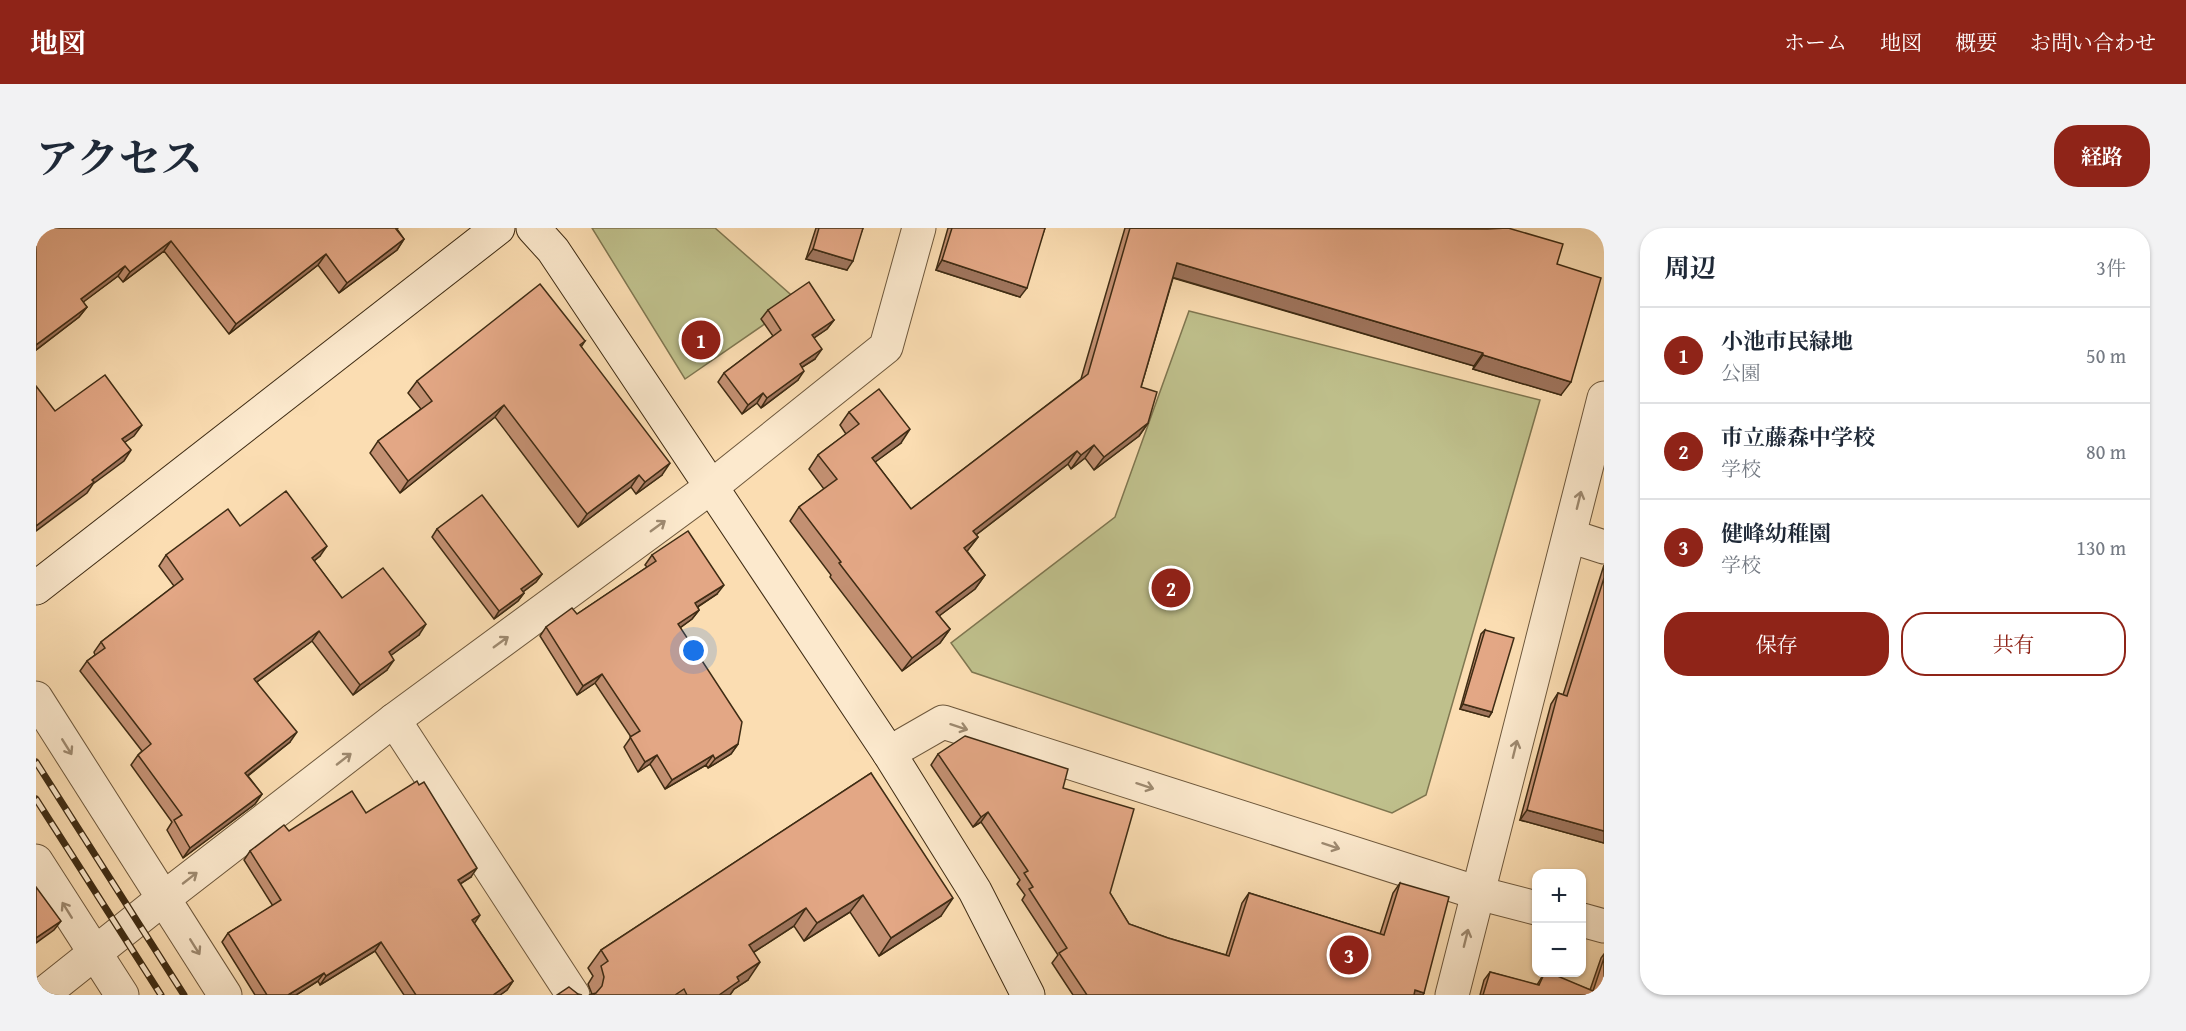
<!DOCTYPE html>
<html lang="ja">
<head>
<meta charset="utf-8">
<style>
	:root { --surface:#fff; --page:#f2f2f3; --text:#1f2937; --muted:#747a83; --line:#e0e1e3; --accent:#8f2418 }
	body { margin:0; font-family:"Gentium Book Plus","Noto Serif JP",serif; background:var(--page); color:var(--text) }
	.controls { position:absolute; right:18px; bottom:18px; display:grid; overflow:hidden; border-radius:12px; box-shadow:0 2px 4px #0004 }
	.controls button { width:54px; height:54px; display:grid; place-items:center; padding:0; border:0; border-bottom:2px solid var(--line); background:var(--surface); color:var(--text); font:30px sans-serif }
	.you { position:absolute; left:658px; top:423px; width:21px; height:21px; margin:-15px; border:4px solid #fff; border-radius:50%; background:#1a73e8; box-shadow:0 0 0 9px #1a73e833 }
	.badge { display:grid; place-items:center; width:39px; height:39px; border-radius:50%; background:var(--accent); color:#fff; font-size:20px; font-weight:700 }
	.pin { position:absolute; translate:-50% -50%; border:3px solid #fff; box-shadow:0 2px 6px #0006 }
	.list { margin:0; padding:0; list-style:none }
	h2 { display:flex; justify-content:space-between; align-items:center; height:78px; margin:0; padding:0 24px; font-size:26px }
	h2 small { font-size:20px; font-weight:400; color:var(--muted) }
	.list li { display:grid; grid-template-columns:39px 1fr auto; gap:18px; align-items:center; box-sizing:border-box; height:96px; padding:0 24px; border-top:2px solid var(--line) }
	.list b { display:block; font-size:22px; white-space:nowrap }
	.list p { margin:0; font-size:20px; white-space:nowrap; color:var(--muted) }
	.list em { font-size:20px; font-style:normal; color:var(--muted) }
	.actions { display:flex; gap:12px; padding:18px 24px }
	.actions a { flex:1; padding:14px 0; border:2px solid var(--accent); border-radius:24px; text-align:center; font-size:21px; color:var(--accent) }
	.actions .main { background:var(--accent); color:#fff }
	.map { position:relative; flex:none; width:1568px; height:767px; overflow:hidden; border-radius:24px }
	header { display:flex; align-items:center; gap:36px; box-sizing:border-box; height:84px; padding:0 30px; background:var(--accent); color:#fff }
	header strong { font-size:28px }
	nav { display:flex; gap:33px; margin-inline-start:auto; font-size:21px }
	.intro { display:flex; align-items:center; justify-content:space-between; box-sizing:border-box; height:144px; padding:0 36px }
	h1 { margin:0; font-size:42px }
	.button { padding:15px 27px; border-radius:24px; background:var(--accent); color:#fff; font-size:21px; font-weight:700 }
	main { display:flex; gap:36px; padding:0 36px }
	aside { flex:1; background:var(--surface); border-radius:24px; box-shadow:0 2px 4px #0004 }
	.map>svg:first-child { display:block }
	.green { fill:#bfc08c; stroke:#7f7650; stroke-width:1.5 }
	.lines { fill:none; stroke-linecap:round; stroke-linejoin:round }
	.street-casing { stroke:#6e583c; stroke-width:35 }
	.secondary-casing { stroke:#3f2c14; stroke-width:35 }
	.street { stroke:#fce9cd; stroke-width:33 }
	.secondary { stroke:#fce9cd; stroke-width:33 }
	.rail-casing { stroke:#3f2c14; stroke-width:7 }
	.rail { stroke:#fce9cd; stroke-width:4.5; stroke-dasharray:14; stroke-linecap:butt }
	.wall { fill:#c39072; stroke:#3f2c14; stroke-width:1.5 }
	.shaded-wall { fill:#9f755d; stroke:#3f2c14; stroke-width:1.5 }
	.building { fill:#e3a785; stroke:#3f2c14; stroke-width:1.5 }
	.oneway { stroke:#9e8a70 }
</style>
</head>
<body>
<header>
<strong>地図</strong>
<nav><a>ホーム</a><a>地図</a><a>概要</a><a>お問い合わせ</a></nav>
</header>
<div class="intro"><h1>アクセス</h1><a class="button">経路</a></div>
<main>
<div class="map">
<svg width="1568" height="767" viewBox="0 0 1568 767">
	<rect width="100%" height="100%" fill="#fbddb2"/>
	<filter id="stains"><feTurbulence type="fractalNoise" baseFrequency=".00333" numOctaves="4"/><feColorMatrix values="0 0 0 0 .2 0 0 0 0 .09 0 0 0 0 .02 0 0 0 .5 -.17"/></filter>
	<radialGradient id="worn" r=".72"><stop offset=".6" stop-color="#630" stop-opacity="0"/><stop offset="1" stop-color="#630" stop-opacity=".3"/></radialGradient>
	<g class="green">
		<path d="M556,0H679L762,73L649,151Z"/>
		<path d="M1153,83L1504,172L1390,567L1356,585L936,444L915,415L1079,289Z"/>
	</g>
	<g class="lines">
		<defs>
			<g id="street">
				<path d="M1534,308L1568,319"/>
				<path d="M0,470L189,767"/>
				<path d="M358,492L537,767"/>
				<path d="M853,525L907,494L1442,665L1500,680"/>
				<path d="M0,633L86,767"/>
				<path d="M1546,692L1568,698"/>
				<path d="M6,767L128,670L358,492L675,259L850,119L883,0"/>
				<path d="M1416,767L1568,170"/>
			</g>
			<g id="secondary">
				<path d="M497,0L517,22L853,525L939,663L992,767"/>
				<path d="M0,360L462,0"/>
			</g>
		</defs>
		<use href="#street" class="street-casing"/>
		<use href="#secondary" class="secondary-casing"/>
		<use href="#street" class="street"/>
		<use href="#secondary" class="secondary"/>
		<defs>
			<g id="rail">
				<path d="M0,534L148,767"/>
				<path d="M0,571L125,767"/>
			</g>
		</defs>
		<use href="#rail" class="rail-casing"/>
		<use href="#rail" class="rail"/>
	</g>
	<g class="wall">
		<path d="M362,0L361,1L368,11L361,22L303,65L282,37L193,106L128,23L87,54L82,48L47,74L51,79L43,89L0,122V9Z"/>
		<path d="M780,0H827L811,42L770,31Z"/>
		<path d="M912,0H1009L984,69L900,42Z"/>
		<path d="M1089,0H1472L1521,36L1525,167L1437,141L1438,138L1137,50L1105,159L1112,195L1103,208L1058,242L1049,230L1035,241L1032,236L940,307L942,309L931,323L949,347L939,361L903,388L914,401L904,415L866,443L794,349L795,347L754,293L763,279L788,261L773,241L782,227L810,206L804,197L813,184L865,215L839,234L875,281L1045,151Z"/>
		<path d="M732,82L798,92L791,101L778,110L779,131L766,139L762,152L725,180L721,175L706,186L682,154L688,145L737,108L725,91Z"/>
		<path d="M549,113L545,119L626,247L600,266L595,259L542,299L459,189L364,265L334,225L342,213L385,181L372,165L381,153Z"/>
		<path d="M204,298L284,328L278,333L306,370L383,407L355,427L351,442L317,467L276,413L221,454L254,514L212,548L226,566L219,576L147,630L131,602L136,594L95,537L102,527L106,523L44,443L51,433L59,427L58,424L65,414L138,358L123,338L130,327Z"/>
		<path d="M401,301L506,346L500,354L487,364L488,365L482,373L458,391L396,309Z"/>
		<path d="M616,327L681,366L662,379L663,382L656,391L644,400L702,516L695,526L672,540L670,537L629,561L614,536L602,544L588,519L595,509L559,455L541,467L504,408L510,399L541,386L611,339L609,337Z"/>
		<path d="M1568,337V615L1484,592L1515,476L1522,465L1527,467Z"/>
		<path d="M1449,402L1456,484L1453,489L1424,481L1445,406Z"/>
		<path d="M902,526L1027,560L1074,665L1093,696L1132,710L1190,727L1206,675L1213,665L1344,706L1357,665L1364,655L1388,765L1387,767H1037L1016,735L1022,727L986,672L989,667L981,656L984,652L945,594L937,599L895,537Z"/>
		<path d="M835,545L905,688L843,728L814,684L768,713L758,698L718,724L712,752L698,761L694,767H553L556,766L552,756L557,748L552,740L565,722Z"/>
		<path d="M330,585L435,649L424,656L438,695L477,753L471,762L464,767H368L339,723L284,757L282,753L260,767H219L186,714L192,705L237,678L208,632L214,623L253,603Z"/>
		<path d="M1568,726V767H1444L1448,752L1454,744L1501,757L1509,744L1554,762L1565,730Z"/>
	</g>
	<g class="shaded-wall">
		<path d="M368,11L361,22L303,65L311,55Z"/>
		<path d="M135,13L128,23L87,54L94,44Z"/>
		<path d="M777,21L817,33L811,42L770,31Z"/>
		<path d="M290,26L282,37L193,106L200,96Z"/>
		<path d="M906,32L991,60L984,69L900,42Z"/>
		<path d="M1141,35L1447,125L1438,138L1132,48Z"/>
		<path d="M89,38L82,48L38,81L45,71Z"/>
		<path d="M51,79L43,89L0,122V117Z"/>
		<path d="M798,92L791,101L769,116L776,107Z"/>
		<path d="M786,121L779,131L757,145L764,136Z"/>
		<path d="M1447,127L1535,154L1525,167L1437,141Z"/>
		<path d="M768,143L762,152L725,180L731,170Z"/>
		<path d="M727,165L721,175L706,186L712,177Z"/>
		<path d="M468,177L459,189L364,265L372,253Z"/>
		<path d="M1112,195L1103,208L1058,242L1068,229Z"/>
		<path d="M106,197L98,208L79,221L86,211Z"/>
		<path d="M874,201L865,215L827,243L836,230Z"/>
		<path d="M1058,217L1049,230L1035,241L1045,227Z"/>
		<path d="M95,222L88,233L57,256L51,265L0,303V298L56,252Z"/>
		<path d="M1041,223L1032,236L928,316L937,303Z"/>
		<path d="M634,235L626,247L600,266L609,254Z"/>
		<path d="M603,247L595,259L542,299L551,286Z"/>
		<path d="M942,309L932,322L918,333L928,320Z"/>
		<path d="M291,318L284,328L269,340L276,330Z"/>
		<path d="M506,346L500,354L480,369L485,361Z"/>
		<path d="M949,347L939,361L891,397L900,384Z"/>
		<path d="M688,357L681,366L652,385L659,375Z"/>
		<path d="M488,365L482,373L458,391L463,383Z"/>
		<path d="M663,382L656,391L635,406L642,396Z"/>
		<path d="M390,396L383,407L346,434L353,424Z"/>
		<path d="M914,401L904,415L866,443L876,430Z"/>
		<path d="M283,403L276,413L211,461L218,451Z"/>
		<path d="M358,432L351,442L317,467L324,457Z"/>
		<path d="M566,446L559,455L541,467L547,458Z"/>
		<path d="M1427,476L1456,484L1453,489L1424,481Z"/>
		<path d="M261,504L254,514L202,555L209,545Z"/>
		<path d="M702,516L695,526L672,540L679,531Z"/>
		<path d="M621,527L614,536L602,544L609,534Z"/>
		<path d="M677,527L670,537L629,561L636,552Z"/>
		<path d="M226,566L219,576L147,630L154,620Z"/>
		<path d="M1491,582L1568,603V615L1484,592Z"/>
		<path d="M952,584L945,594L937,599L945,589Z"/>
		<path d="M441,640L435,649L416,661L422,652Z"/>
		<path d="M827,667L814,684L768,713L781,695Z"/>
		<path d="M917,670L905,688L843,728L855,710Z"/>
		<path d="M770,680L758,698L701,735L713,717Z"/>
		<path d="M444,687L438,696L436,692Z"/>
		<path d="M25,693L18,702L0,715V710Z"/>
		<path d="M345,714L339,723L284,757L290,748Z"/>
		<path d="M724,734L712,752L698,761L694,767H683L701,749Z"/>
		<path d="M288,745L282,753L260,767H252Z"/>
		<path d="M477,753L471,762L464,767H457Z"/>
		<path d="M1379,762L1388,765L1387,767H1376Z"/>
	</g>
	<g class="building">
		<path d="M13,0H361L360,1L368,11L311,55L290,26L200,96L135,13L94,44L89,38L45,71L51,79L0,117V9Z"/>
		<path d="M783,0H827L817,33L777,21Z"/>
		<path d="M916,0H1009L991,60L906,32Z"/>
		<path d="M1094,0L1452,1L1472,0L1527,16L1521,36L1565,50L1535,154L1447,127V125L1141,35L1105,159L1121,164L1112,195L1068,229L1058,217L1045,227L1041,223L937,303L942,309L928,320L949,347L900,384L914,401L876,430L803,335L805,334L763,279L801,251L782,227L823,196L813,184L843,161L874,201L836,230L875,281L1052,146Z"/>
		<path d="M773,54L798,92L776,107L786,121L764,136L768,143L731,170L727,165L712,177L688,145L745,102L732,82Z"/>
		<path d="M504,56L549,113L544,117L634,235L609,254L603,247L551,286L468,177L372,253L342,213L396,173L381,153Z"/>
		<path d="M69,147L106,197L86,211L95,222L56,252L58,254L0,298V158L19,183Z"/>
		<path d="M250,263L291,318L276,330L306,370L347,340L390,396L353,424L358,432L324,457L283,403L218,451L261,504L209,545L226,566L154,620L138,592L146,587L102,527L115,516L51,433L69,420L65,414L147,351L130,327L192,281L204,298Z"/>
		<path d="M446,267L506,346L485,361L488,365L463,383L401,301Z"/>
		<path d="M652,303L688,357L659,375L663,382L642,396L706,494L702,516L679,531L677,527L636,552L621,527L609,534L594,509L604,503L566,446L547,458L510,399L536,380L541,386L620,333L616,327Z"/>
		<path d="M1568,350V603L1491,582L1522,465L1531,468Z"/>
		<path d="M1449,402L1478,410L1456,484L1427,476Z"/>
		<path d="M929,508L1032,541L1027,560L1098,581L1074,665L1093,696L1132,710L1193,728L1213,665L1348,707L1364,655L1413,669L1388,765L1379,762L1378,767H1051L1023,725L1031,720L993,661L997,659L988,645L992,643L952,584L945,589L902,526Z"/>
		<path d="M835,545L917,670L855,710L827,667L781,695L770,680L713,717L724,734L701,749L703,753L683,767H651L648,761L639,767H553L560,765L566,758L568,749L565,738L572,733L565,722Z"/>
		<path d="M381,553L383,557L388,554L441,640L422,652L444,687L436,692L477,753L457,767H380L345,714L290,748L288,745L252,767H231L192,705L245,672L214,623L248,597L253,603L316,563L330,585Z"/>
		<path d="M0,659L25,693L0,710Z"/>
		<path d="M1568,730V767H1447L1454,744L1503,757L1509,744H1512L1557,763Z"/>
		<path d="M533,759L542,766L546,767H521Z"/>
	</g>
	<defs><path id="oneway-shaft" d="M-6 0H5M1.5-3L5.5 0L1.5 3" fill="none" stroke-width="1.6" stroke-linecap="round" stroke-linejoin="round" transform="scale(1.5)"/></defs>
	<g class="oneway">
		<use href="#oneway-shaft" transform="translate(1543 272) rotate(-76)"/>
		<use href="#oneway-shaft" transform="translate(622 298) rotate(-36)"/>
		<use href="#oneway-shaft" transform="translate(465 414) rotate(-36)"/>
		<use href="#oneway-shaft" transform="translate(923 499) rotate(18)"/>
		<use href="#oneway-shaft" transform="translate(31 519) rotate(58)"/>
		<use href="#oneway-shaft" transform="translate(1479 521) rotate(-76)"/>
		<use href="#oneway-shaft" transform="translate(308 531) rotate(-38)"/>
		<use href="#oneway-shaft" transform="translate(1109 558) rotate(18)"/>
		<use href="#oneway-shaft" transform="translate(1295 618) rotate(18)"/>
		<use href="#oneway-shaft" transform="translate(154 650) rotate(-38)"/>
		<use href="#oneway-shaft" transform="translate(31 682) rotate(-122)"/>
		<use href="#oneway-shaft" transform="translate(1430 710) rotate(-76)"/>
		<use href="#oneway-shaft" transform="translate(159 719) rotate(58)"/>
	</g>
	<rect width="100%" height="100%" filter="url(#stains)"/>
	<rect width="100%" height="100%" fill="url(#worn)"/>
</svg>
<div class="controls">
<button>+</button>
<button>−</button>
</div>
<div class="you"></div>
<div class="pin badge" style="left:665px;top:112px">1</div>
<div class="pin badge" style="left:1135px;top:360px">2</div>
<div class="pin badge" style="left:1313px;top:727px">3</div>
</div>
<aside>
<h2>周辺<small>3件</small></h2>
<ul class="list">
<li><span class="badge">1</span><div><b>小池市民緑地</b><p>公園</p></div><em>50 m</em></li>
<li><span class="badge">2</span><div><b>市立藤森中学校</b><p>学校</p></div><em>80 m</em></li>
<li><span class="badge">3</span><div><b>健峰幼稚園</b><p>学校</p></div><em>130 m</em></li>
</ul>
<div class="actions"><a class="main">保存</a><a>共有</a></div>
</aside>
</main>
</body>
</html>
